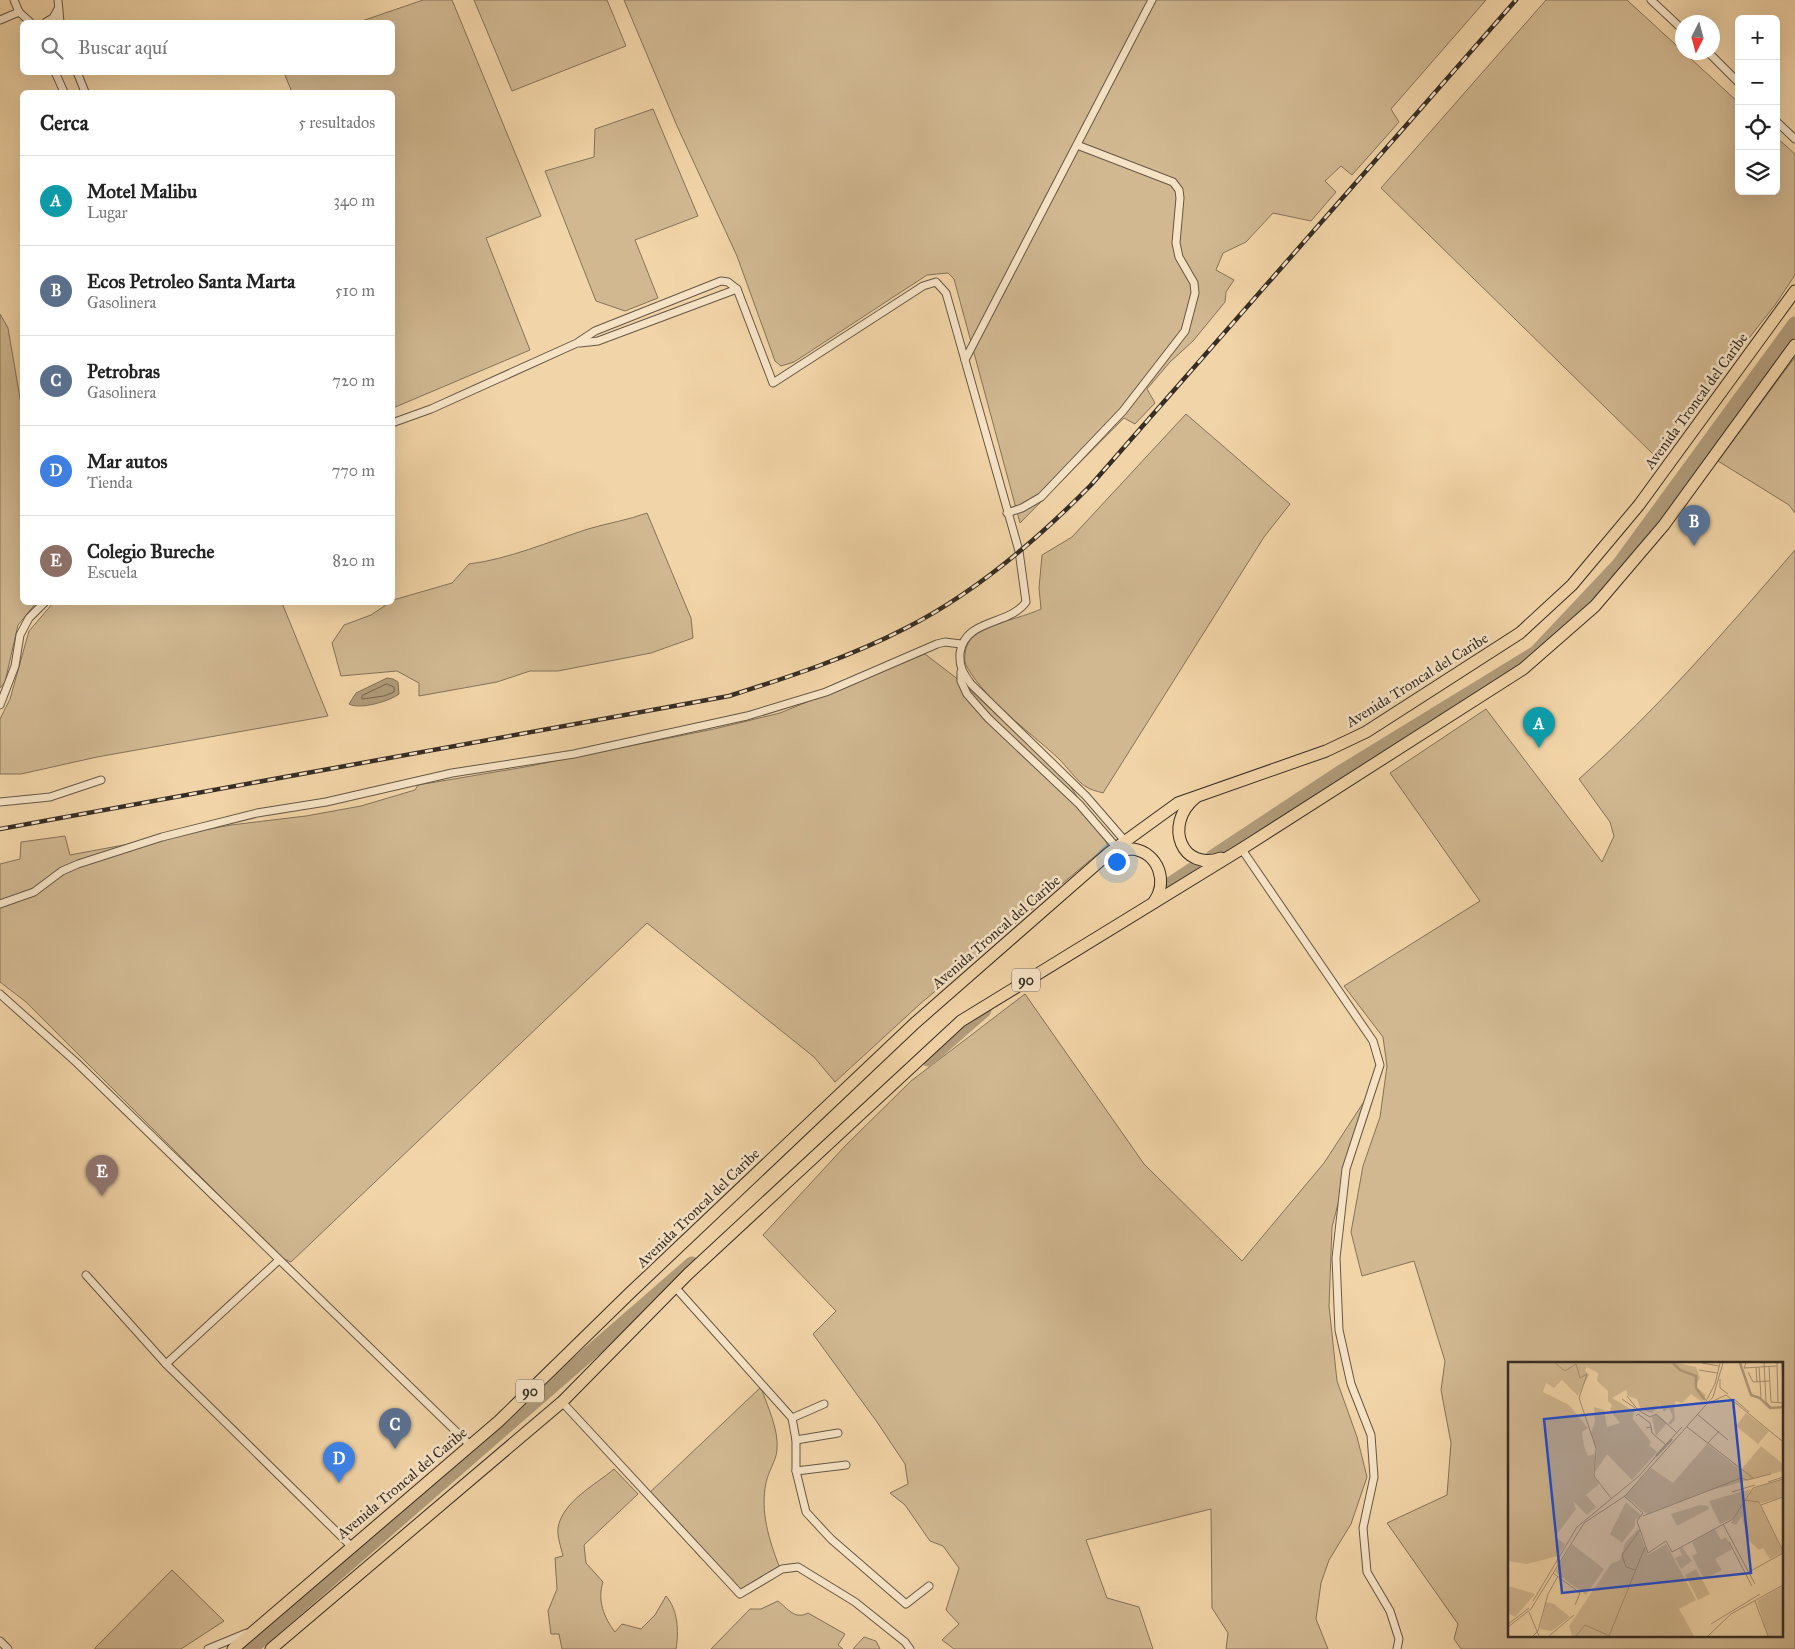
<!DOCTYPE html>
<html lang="es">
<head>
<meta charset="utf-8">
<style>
	:root { --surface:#fff; --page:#f2f2f2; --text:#222; --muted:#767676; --line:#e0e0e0; --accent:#db2777 }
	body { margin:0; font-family:"IM FELL Great Primer",serif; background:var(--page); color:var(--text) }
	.controls { position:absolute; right:15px; top:15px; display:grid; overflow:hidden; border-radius:8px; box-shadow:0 5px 20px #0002 }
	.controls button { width:45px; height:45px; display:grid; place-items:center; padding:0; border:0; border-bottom:1px solid var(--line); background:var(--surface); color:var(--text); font:25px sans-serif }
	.compass { position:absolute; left:1675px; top:15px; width:45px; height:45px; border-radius:50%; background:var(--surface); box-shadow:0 5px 20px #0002; rotate:186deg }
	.you { position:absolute; left:1116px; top:861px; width:18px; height:18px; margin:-12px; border:4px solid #fff; border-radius:50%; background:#1a73e8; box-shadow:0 0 0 8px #1a73e833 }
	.badge { display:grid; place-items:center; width:32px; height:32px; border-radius:50%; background:var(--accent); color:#fff; font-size:16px; font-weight:700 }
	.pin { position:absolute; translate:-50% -41px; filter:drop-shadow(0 1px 2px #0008) }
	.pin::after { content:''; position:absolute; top:26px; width:18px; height:15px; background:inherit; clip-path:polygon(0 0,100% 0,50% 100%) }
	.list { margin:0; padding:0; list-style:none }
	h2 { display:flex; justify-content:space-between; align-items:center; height:65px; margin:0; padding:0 20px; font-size:21px }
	h2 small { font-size:16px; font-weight:400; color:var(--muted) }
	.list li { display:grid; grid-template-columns:32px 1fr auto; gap:15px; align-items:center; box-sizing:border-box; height:90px; padding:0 20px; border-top:1px solid var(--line) }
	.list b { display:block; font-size:19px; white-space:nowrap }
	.list p { margin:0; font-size:16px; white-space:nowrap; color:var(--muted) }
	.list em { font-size:16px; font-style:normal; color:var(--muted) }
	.icon { flex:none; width:28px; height:28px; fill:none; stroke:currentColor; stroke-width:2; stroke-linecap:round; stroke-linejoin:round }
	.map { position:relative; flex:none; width:1795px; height:1649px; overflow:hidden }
	.search { position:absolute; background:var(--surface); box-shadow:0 5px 20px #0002; left:20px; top:20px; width:375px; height:55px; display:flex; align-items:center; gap:12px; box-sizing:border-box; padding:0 18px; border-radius:8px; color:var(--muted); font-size:19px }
	.panel { position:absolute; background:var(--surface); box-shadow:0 5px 20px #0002; left:20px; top:90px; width:375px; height:515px; border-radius:8px }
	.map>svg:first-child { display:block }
	.green { fill:#d1b891; stroke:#84725a; fill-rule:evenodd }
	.water { fill:#b19b7a; stroke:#806f58 }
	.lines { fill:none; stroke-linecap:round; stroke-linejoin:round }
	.shore { stroke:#74644f; stroke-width:1 }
	.river { stroke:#b19b7a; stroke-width:15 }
	.minor-casing { stroke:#655745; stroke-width:9 }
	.trunk-casing { stroke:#362d24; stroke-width:13 }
	.minor { stroke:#f6e3c6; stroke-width:7 }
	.trunk { stroke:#f1d4a7; stroke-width:11 }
	.rail-casing { stroke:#362d24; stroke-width:4.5 }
	.rail { stroke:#f6e3c6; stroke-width:2.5; stroke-dasharray:8; stroke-linecap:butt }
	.labels { text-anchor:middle; stroke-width:5; stroke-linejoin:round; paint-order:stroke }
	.shield { fill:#f6e3c6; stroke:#706455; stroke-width:1 }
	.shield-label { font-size:14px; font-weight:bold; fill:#362d24 }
	.street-label { font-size:15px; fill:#362d24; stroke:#f6e3c6 }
	.inset-river { fill:none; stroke:#b19b7a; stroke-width:2.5 }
	.inset-road { fill:none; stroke:#a69173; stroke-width:1 }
	.view { fill:#1d4ed8; fill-opacity:0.15; stroke:#1d4ed8; stroke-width:2.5 }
	.inset-edge { fill:none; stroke:#362d24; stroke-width:2.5 }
</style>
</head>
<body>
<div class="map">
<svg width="1795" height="1649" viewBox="0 0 1795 1649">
	<rect width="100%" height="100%" fill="#f1d4a7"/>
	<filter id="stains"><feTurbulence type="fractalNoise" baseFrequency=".004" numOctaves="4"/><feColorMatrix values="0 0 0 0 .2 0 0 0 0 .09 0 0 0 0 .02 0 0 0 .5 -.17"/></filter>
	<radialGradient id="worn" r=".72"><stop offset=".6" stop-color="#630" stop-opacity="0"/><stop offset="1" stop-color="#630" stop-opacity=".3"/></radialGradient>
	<g class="green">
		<path d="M423,0H452L541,216L486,238L530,350L393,408L392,92H292L284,73L392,72V22H359Z"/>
		<path d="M474,0H607L626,46L512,91Z"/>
		<path d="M624,0H1486L1391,109L1399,122L1352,175L1341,166L1325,181L1336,192L1311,221L1273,213L1246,242L1223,253L1216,270L1234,280L1226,292L1225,302L1193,341L1170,362L1147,389L1155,403L1135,424L1124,418L1020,523L954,279L948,273L927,275L794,362L781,366L775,361L737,256L677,126Z"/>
		<path d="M1546,0H1627L1739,103V191H1776V137L1795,154V275L1775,305L1716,380L1653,454L1381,188Z"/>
		<path d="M653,109L698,216L635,240L658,298L625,311L596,301L545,171L594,157L595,129Z"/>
		<path d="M0,314L8,328L22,410V602L36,603L18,625L5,682L0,688Z"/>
		<path d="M1795,357V513L1789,505L1718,461Z"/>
		<path d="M1186,414L1290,504L1264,537L1103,793C1097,791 1090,790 1085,786C1079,783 1065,765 1059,759C1028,730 989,704 967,667C963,661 965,648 969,642C979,625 1023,618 1041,609L1039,588L1042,555L1072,537Z"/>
		<path d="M647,513L691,618L693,638L651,653L558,671H530L497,682L419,696V683L397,671L341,676L332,643L344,625L371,615L389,603L392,602L393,600L452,583L469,564C509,559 548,542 588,529C608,523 628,520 647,513Z"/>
		<path d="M1795,550V1649H1461L1454,1639L1458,1624L1387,1523L1447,1495L1451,1443L1441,1390L1445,1361L1414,1261L1362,1276L1351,1232L1363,1166L1380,1117L1387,1066L1383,1037L1344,986L1480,901L1390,773L1486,709L1602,862L1614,836L1610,822L1579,779C1658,709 1726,630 1795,550ZM1509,1363H1781V1635H1509Z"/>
		<path d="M54,602L282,603L328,716L97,757L21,774H0V719L10,699L29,631Z"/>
		<path d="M925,654L964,684L1069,784L1108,845L920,1004L835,1082L814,1057L647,923L291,1262L282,1258L26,1002L0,982V864L20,859L21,842L65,836L70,855L231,825L306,816L361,806L415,790L418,785L525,767L714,729L780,713Z"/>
		<path d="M1025,994L1144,1164L1242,1261L1324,1163L1365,1100L1332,1227L1329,1306L1337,1381L1357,1437L1367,1477L1351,1524L1329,1560L1321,1583L1316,1619L1328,1649H1226L1228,1633L1212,1608L1211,1509L1086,1540L1107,1598L1139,1607L1153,1649H954L942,1640L959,1624L946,1610L959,1568L943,1546L930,1541L905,1505L890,1493L908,1484L905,1464L877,1422L813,1334L836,1311L763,1235L845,1146L911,1081Z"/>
		<path d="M761,1387C767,1406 779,1429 777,1450C776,1461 768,1472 766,1483C760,1511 769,1540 779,1566L736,1592L699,1556L666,1515L647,1495Z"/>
		<path d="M614,1469L638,1494L584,1545L586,1563L603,1582C597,1600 604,1618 615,1632L622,1624L641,1629L655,1615L666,1596C678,1610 679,1631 676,1649H562L559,1634H551L548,1611L557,1589L555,1558L563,1556C561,1547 557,1537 558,1528C562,1502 595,1485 614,1469Z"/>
		<path d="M172,1570L224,1621L181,1649H94Z"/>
		<path d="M778,1601C788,1609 795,1620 808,1613L845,1634L838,1645L843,1649H711L750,1609H761Z"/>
		<path d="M864,1637L876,1641L880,1649H853Z"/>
	</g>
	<path class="water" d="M387,678L393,679L398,682L399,694C390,701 360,710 349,704L356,693Z"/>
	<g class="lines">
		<path class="shore" d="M387,684L394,687V692L384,696L362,699V696Z"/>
		<g class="river">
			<path d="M1213,857L1340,773L1536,653L1619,565L1795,324"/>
			<path d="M1165,888L1201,864"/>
			<path d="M928,1059L984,1010"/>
			<path d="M250,1649L692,1264"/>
		</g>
		<defs>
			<g id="minor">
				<path d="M14,0L19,12L30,22"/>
				<path d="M58,0L60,22"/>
				<path d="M1651,0L1682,29"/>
				<path d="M0,20L19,12"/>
				<path d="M46,22L53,18L58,9"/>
				<path d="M1708,52L1739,83"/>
				<path d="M55,72L64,92"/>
				<path d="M77,72L85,92"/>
				<path d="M1776,121L1795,139"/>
				<path d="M580,343L598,341L737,289"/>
				<path d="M965,360L1152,0"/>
				<path d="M392,423L431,409L577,343L595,331L721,281L728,282L737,289L773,383L923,286L936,282L946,293L1019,551L1026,602C1009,626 965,618 960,653C959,667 963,673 971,684L1086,796L1125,841"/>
				<path d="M1007,513L1022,508L1041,497L1123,411L1185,331L1195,293L1194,283L1179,257L1176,243L1180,198L1179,190L1173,182L1077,145"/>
				<path d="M961,672V681L967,694L988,718L1079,804L1117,848"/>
				<path d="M0,705L15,666L20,635L29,618L45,602"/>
				<path d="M0,802L50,797L101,780"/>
				<path d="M1243,848L1245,854L1373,1041L1380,1065L1346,1169L1336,1258L1339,1330L1351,1384L1371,1435L1374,1477L1363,1528L1367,1572L1390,1611L1399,1639L1397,1649"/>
				<path d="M0,904L34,892L62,871L78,864L162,837L257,813L326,802L452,773L574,754L747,716L826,692L937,644L945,642L961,644"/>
				<path d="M0,994L77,1063L470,1445"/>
				<path d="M86,1275L166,1364L351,1546"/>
				<path d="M675,1287L792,1418L796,1440V1471"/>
				<path d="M166,1364L279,1260"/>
				<path d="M562,1402L740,1594L782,1569L798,1567L855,1602L905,1642L910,1649"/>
				<path d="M792,1418L824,1404"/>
				<path d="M796,1440L838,1433"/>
				<path d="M846,1465L796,1471L806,1512L831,1539L906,1604L929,1586"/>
				<path d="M0,1641L8,1649"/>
				<path d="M208,1649L247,1633"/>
			</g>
			<g id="trunk">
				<path d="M1195,798C1163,825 1182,872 1221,858"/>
				<path d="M1113,852C1119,851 1126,849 1133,849C1159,853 1168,882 1154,902"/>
				<path d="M233,1649L499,1421L630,1293L915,1023L1109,853L1178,803L1326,751L1366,732L1520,633L1572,585L1639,505L1795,291"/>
				<path d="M271,1649L562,1402L688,1274L961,1021L1243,848L1523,669L1595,606L1664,525L1795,345"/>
			</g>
		</defs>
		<use href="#minor" class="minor-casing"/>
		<use href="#trunk" class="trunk-casing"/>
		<use href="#minor" class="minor"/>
		<use href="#trunk" class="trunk"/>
		<defs>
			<path id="rail" d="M0,829L729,696C789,677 850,657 906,628C975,593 1037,540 1091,485L1516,0"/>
		</defs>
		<use href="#rail" class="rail-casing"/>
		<use href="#rail" class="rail"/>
	</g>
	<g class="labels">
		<g class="shield">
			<rect x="1012" y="968.5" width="28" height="23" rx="4"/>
			<rect x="516" y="1379.5" width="28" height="23" rx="4"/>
		</g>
		<g class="shield-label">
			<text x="1026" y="985">90</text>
			<text x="530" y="1396">90</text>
		</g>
		<g class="street-label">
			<text transform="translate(1696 401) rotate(-54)" y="5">Avenida Troncal del Caribe</text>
			<text transform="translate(1417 680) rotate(-32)" y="5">Avenida Troncal del Caribe</text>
			<text transform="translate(996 932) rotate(-41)" y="5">Avenida Troncal del Caribe</text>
			<text transform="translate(698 1208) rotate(-44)" y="5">Avenida Troncal del Caribe</text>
			<text transform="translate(402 1483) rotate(-40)" y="5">Avenida Troncal del Caribe</text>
		</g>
	</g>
	<g transform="translate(1508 1362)">
		<rect width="275" height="275" fill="#f1d4a7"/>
		<path d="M0,1H170L188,5L192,16L187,24L198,33L194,40L183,32L174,41L168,39L166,43L167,58L162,63L160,61L165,55L161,46L156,50L152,43L144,51L133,48L129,37L120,34L118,28L104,36L126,49L125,57L143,80L141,83L149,90L124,118L99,92L87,110L89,88L83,71L87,59L86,45L96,48L99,65L112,61L102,48L104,43L100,39V29L89,19L90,11L79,5L77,8L81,13L70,34L54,18L46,26L38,21L35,30L61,43L80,66L74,70L76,84L80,94L86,92L87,96L85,114L91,122L78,133L88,145L79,153L65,139L68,147L47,175L57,182L50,194L19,202L0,199ZM238,51L261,69L250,82L228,64ZM148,52L159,61L148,74L144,55ZM199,82L233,108L253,84L275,102V109L196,130L139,152L117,134L143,106L165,121ZM275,117V135L254,141L236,137L245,127ZM243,127L225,156L212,162L201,139ZM241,137L249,139L255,148L275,190L262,197L255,186L251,188L239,177L234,154L228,163L223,161L235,139ZM118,140L134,154L127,158V164L114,181L102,172ZM192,143L200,144L201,147L169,164L163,152ZM130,167L140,193L158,182L186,234L188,238L171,247L186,274H64L61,264L103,202L112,198L117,181ZM207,167L213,178L218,175L224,187L207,197L214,208L196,217L184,194L189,191L184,180ZM64,182L96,207L78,233L47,210ZM174,185L184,199L173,207L167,196L174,193L171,187ZM188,207L202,232L190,238L177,213ZM0,224L27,232L7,255L0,251ZM275,224V274H260L249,239ZM38,240L46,242L62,255L44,269L32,267Z" fill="#d1b891"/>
		<path class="inset-river" d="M165,1L172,8L188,14V26L197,38M232,1L243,33L252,36L262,46L275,45M148,94L164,77"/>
		<path class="inset-road" d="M47,1L57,9L68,2L72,16L79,12L71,36L88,86L86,114L103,136M194,1L211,4M238,1L236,6L268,4M256,1L258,40L263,45M269,1L270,41M274,1L275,32M261,4L263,40L275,41M248,5L249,20M251,5L253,35M191,8L209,11M240,10L245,20L262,19M212,17V26L220,32M119,34L130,48L142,55L148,52L168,70M114,37L127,46M226,37L241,50M198,39L207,22L212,1M203,40L218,33L274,79M189,52L220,78M128,54L130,52L142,61L143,65L138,66M143,65L144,71L158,83M179,65L245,116M162,78L174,65M200,81L211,69M260,120L275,115M224,130L247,123M116,134L135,151M236,138L251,140L275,189M253,143L275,135M135,151L129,159L140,191L158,179L164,190L225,157L245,126L275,117M135,154L233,116L239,118L263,112M215,162L247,222M221,180L244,224M128,208L118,205L114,193L132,168M241,210L275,191M45,211L72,231L67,243M25,239L69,165L131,114L149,93M247,239L260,274M21,250L31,274M0,262L21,246M203,262L252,232M0,265L23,247L76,161L117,134L205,35L215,1M25,274L30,269L40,232L50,214M41,274L66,253M68,274L77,263L102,274M101,274L137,185M200,274L223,252L275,223"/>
		<path class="view" d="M225,38L243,211L54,231L36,57Z"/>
		<rect width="275" height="275" class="inset-edge"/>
	</g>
	<rect width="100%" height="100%" filter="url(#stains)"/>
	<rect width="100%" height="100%" fill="url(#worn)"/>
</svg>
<div class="controls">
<button>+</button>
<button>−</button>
<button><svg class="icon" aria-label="locate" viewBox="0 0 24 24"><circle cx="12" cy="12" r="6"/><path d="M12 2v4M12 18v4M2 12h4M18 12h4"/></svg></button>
<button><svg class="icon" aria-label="layers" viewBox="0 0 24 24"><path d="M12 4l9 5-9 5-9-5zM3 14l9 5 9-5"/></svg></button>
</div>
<svg class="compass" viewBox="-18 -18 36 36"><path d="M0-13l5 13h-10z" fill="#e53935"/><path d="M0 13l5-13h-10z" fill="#767676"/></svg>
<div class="you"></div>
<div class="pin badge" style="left:1539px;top:748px;background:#0f9aa8">A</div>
<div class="pin badge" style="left:1694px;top:546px;background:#5c6f8a">B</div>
<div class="pin badge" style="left:395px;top:1449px;background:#5c6f8a">C</div>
<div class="pin badge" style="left:339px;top:1483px;background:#3f7fe0">D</div>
<div class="pin badge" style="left:102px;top:1196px;background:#8d6e63">E</div>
<div class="search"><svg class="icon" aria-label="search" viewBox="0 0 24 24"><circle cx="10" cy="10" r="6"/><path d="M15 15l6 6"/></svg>Buscar aquí</div>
<section class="panel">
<h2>Cerca<small>5 resultados</small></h2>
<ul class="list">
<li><span class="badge" style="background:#0f9aa8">A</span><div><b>Motel Malibu</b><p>Lugar</p></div><em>340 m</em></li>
<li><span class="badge" style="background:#5c6f8a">B</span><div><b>Ecos Petroleo Santa Marta</b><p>Gasolinera</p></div><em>510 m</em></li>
<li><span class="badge" style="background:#5c6f8a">C</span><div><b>Petrobras</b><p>Gasolinera</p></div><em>720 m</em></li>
<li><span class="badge" style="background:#3f7fe0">D</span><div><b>Mar autos</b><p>Tienda</p></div><em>770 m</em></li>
<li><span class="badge" style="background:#8d6e63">E</span><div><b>Colegio Bureche</b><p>Escuela</p></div><em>820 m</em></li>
</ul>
</section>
</div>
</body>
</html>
